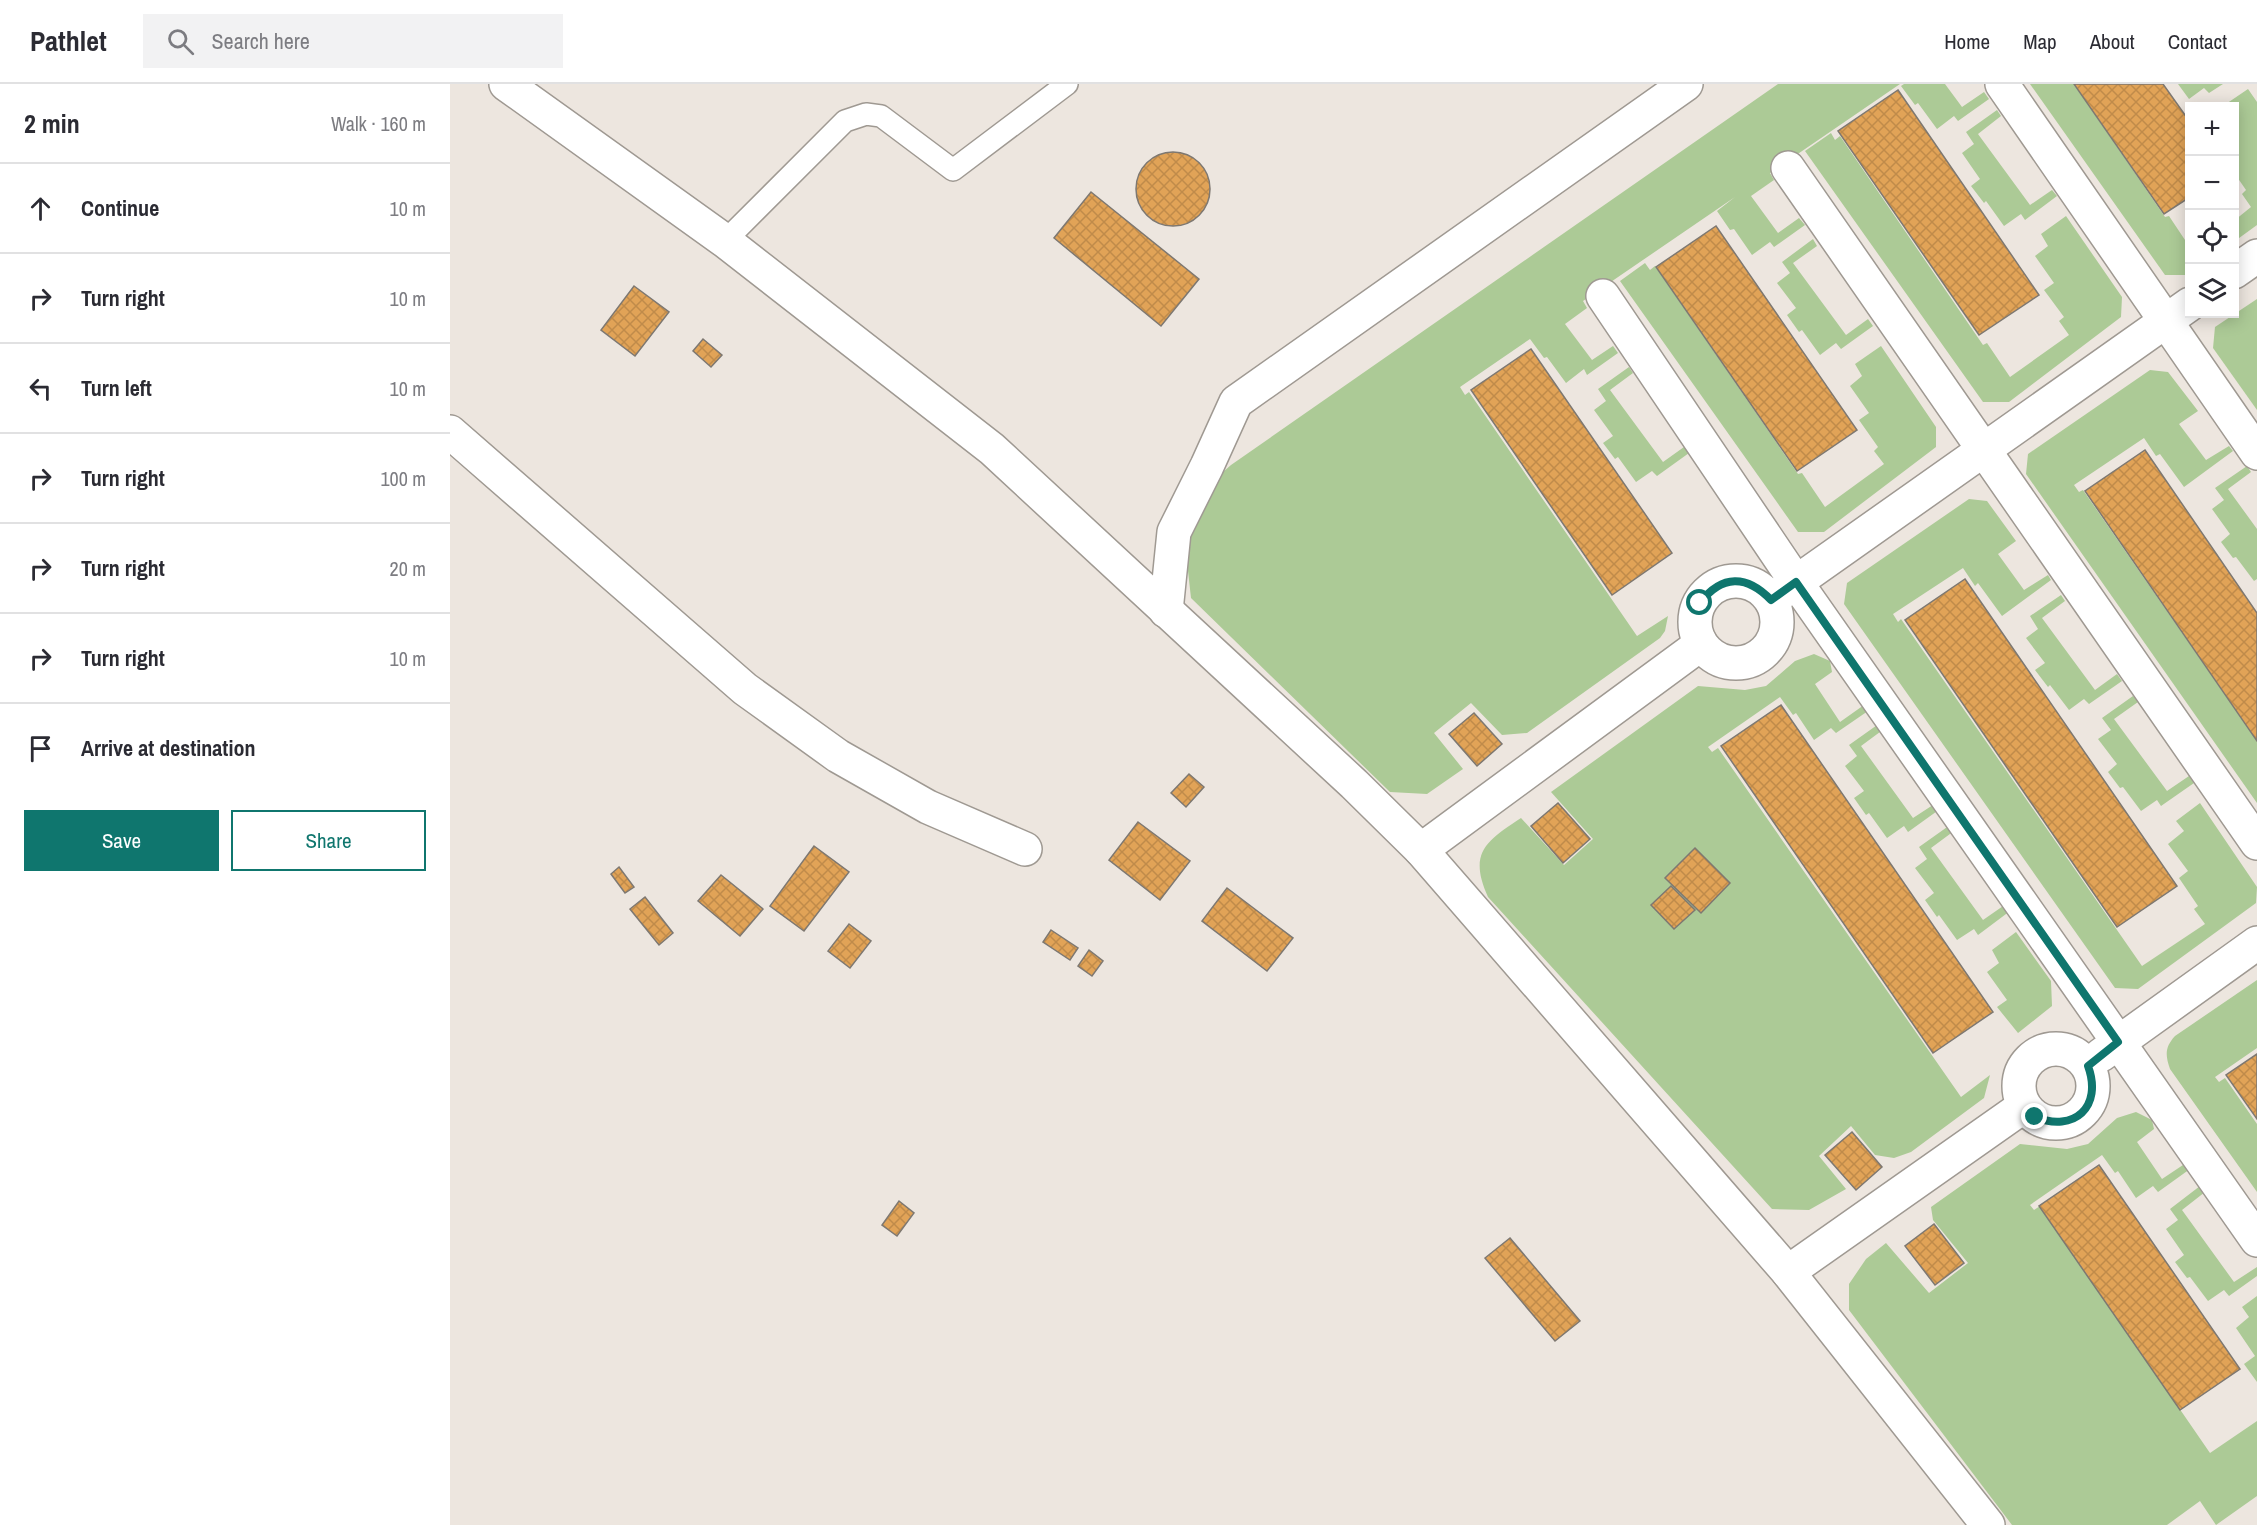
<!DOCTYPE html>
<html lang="en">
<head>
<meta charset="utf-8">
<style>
	:root { --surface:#fff; --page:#f2f2f3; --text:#2b2b33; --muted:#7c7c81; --line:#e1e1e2; --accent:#0f766e }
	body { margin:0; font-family:"Archivo Narrow",sans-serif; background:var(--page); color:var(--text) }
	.controls { position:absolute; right:18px; top:18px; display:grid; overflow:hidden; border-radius:0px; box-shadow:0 3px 15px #0003 }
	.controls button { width:54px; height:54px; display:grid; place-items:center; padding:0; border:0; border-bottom:2px solid var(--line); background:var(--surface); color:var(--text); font:30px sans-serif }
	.stop { position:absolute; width:18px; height:18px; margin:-14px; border:4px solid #0f766e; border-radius:50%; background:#fff }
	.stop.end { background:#0f766e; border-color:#fff; box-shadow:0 2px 6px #0008 }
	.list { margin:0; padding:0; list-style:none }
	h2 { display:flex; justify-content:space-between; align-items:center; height:78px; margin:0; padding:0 24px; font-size:26px }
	h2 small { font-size:20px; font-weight:400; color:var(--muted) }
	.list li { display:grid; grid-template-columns:39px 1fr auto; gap:18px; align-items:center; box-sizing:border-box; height:90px; padding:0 24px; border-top:2px solid var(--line) }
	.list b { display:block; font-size:22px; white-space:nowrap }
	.list em { font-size:20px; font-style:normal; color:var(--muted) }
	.actions { display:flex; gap:12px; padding:18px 24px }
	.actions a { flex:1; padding:14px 0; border:2px solid var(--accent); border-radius:0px; text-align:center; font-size:21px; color:var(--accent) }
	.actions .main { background:var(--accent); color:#fff }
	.icon { flex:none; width:33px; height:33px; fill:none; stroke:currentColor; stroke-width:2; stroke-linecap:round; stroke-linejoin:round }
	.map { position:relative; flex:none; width:1807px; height:1441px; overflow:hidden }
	header { display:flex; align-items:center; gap:36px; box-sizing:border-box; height:84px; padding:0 30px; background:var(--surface); border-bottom:2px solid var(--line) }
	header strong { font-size:28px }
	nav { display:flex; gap:33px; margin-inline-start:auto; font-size:21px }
	.search { width:420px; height:54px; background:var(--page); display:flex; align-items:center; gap:15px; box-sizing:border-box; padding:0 21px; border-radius:0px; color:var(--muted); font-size:22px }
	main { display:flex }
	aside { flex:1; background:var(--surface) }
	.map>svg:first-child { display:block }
	.grass { fill:#acca96 }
	.building { fill:url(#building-cross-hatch); stroke:#7e7871; stroke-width:1.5 }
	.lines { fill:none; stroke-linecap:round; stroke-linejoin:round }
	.service-casing { stroke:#9f9992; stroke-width:24 }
	.minor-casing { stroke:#9f9992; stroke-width:36 }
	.tertiary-casing { stroke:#9f9992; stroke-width:36 }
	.service { stroke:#fff; stroke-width:21 }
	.minor { stroke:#fff; stroke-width:33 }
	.tertiary { stroke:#fff; stroke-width:33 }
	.route { stroke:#0f766e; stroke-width:8 }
</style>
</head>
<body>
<header>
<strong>Pathlet</strong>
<div class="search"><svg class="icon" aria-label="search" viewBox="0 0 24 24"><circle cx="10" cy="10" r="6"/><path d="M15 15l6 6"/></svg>Search here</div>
<nav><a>Home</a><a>Map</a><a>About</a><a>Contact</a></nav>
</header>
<main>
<aside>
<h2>2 min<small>Walk · 160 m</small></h2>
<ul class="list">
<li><svg class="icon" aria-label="ahead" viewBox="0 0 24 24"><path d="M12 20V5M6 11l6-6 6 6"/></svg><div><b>Continue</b></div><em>10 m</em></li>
<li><svg class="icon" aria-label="right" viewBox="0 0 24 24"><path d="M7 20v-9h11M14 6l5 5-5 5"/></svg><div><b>Turn right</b></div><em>10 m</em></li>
<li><svg class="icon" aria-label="left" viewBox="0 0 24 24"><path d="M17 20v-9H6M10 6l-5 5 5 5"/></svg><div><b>Turn left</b></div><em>10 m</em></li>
<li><svg class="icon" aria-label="right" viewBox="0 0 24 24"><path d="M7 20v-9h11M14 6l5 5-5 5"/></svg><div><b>Turn right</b></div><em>100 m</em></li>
<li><svg class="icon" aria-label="right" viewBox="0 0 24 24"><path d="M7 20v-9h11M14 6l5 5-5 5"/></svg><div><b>Turn right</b></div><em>20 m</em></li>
<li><svg class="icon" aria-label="right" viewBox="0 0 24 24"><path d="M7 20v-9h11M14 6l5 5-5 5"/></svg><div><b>Turn right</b></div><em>10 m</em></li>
<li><svg class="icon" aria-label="arrive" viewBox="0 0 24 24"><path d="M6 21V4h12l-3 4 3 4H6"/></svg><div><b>Arrive at destination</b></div></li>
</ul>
<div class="actions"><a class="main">Save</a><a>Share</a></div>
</aside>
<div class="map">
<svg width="1807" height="1441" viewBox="0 0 1807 1441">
	<defs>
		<pattern id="building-cross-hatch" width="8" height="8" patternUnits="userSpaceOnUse" patternTransform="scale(1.5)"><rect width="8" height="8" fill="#e1a357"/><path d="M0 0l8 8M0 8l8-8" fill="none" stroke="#c08b4a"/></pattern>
	</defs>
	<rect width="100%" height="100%" fill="#ede6df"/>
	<g class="grass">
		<path d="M1328,0H1450L1320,89L1324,96L1301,112L1328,149L1349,134L1355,141L1324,163L1320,158L1302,171L1284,145L1280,146L1267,127L1285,113L1133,217L1137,224L1115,240L1142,276L1163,262L1168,269L1137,291L1134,285L1116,299L1097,273L1094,274L1080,255L1010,303L1015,311L1019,308L1187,552L1218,532L1215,547L1210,554L1077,649L1052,651L1021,619L984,649L1013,685L977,710L940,708L741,514L735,460L765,395L781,381Z"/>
		<path d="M1454,0H1495L1512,23L1534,8L1539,15L1508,37L1504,32L1487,45L1468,19L1465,21L1451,2Z"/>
		<path d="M1580,0H1624L1715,133L1719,132L1739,162V191H1715Z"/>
		<path d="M1728,0H1773L1759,9L1754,4L1739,15Z"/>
		<path d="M1798,5L1807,18V141L1785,157V136L1801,123L1792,110L1796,106L1785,90L1784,22H1773Z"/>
		<path d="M1547,26L1551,32L1528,50L1580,121L1602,106L1607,112L1575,136L1571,130L1554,142L1536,117L1534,119L1521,102L1530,95L1512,69L1524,60L1516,48Z"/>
		<path d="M1381,49L1385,56L1390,52L1533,261L1537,259L1560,293L1619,251L1609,237L1614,233L1594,206L1604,199L1585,172L1598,162L1591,150L1616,132L1672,213L1671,233L1559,318H1533L1355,67Z"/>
		<path d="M1363,155L1367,162L1343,179L1396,251L1418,235L1423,242L1391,265L1386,259L1370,271L1352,246L1349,248L1337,231L1346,224L1327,199L1340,189L1332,178Z"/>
		<path d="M1195,179L1200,186L1205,182L1348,390L1352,389L1375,423L1434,380L1424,367L1428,363L1409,336L1419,329L1400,302L1412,292L1405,280L1431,262L1486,343V363L1374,448H1348L1170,197Z"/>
		<path d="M1807,215V326L1763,264L1765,243Z"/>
		<path d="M1179,283L1183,289L1160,306L1213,378L1234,363L1239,369L1207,392L1202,387L1186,398L1168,373L1165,375L1153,359L1163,352L1144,326L1156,317L1148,305Z"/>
		<path d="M1700,286L1718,288L1748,327L1729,340L1756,376L1779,362L1783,367L1734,403L1710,370L1706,372L1694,354L1624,401L1629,408L1633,406L1807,657V719L1576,390L1578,370Z"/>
		<path d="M1797,382L1801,388L1778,405L1807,445V495L1804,497L1786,473L1783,474L1771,458L1780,450L1762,425L1774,416L1765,404Z"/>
		<path d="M1519,415L1537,417L1566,457L1548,470L1574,506L1598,491L1601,496L1552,532L1528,499L1525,502L1513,484L1443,530L1448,538L1451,535L1692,882L1755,840L1744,825L1748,822L1729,794L1738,787L1718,760L1734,747L1726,737L1750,719L1807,803L1806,819L1688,905L1665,904L1394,520L1397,499Z"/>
		<path d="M1611,511L1615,517L1592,534L1645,606L1667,590L1672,597L1639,620L1634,615L1619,626L1600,601L1598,603L1585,586L1595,579L1576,554L1588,545L1580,532Z"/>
		<path d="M1364,570L1380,577L1382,588L1365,600L1390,638L1414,621L1418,627L1386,649L1381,644L1364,656L1346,629L1343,631L1330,613L1258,663L1262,668L1268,664L1511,1013L1540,991L1534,1014L1461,1068L1444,1074L1425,1071L1401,1042L1369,1072L1396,1105L1359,1126L1322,1125L1038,813C1018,769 1036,757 1071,734L1114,781L1143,755L1101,708L1248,602L1295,606L1316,602L1345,577Z"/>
		<path d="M1683,612L1688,618L1664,635L1717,707L1739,692L1744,699L1711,722L1707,716L1691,727L1673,703L1670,704L1658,688L1667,680L1648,655L1661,646L1652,634Z"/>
		<path d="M1430,639L1434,645L1411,662L1463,734L1486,719L1490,725L1458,748L1454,742L1437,754L1419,729L1416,731L1404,714L1414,707L1395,682L1407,672L1399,661Z"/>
		<path d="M1500,741L1504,747L1481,764L1533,836L1556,820L1560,827L1528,851L1524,845L1507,856L1489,831L1487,833L1475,816L1484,809L1465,784L1477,775L1469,763Z"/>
		<path d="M1566,848L1601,897L1602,922L1568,949L1547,923L1557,916L1537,888L1549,879L1542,866Z"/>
		<path d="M1807,896V964L1765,993L1769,998L1775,994L1807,1040V1108L1720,985C1715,971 1715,963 1725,952Z"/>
		<path d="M1686,1028L1702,1036L1704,1045L1687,1058L1712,1095L1736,1079L1740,1085L1708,1108L1703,1102L1686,1114L1668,1087L1665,1089L1652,1071L1580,1121L1584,1126L1590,1122L1760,1369L1807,1337V1412L1766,1441L1750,1417L1717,1441H1562L1399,1226V1200L1416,1175L1436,1159L1479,1209L1518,1179L1483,1136L1481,1123L1570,1060L1617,1065L1638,1060L1667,1034Z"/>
		<path d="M1750,1102L1755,1108L1732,1126L1784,1198L1807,1183V1192L1779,1212L1774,1206L1758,1217L1740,1193L1737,1194L1725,1178L1734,1171L1716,1145L1728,1136L1720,1125Z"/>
		<path d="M1807,1212V1298L1794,1280L1805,1272L1786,1244L1799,1233L1792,1223Z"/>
	</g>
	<g class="building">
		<path d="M1624,0H1713L1740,38V113L1714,130Z"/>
		<path d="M1448,6L1589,211L1529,251L1388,47Z"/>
		<circle cx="723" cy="105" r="37"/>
		<path d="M641,108L749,195L711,242L604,154Z"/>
		<path d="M1266,142L1407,346L1347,387L1206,183Z"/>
		<path d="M184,202L219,228L185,272L151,246Z"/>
		<path d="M253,255L272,271L261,283L243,267Z"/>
		<path d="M1081,265L1222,469L1162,511L1021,306Z"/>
		<path d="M1695,366L1807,529V657L1635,407Z"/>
		<path d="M1515,495L1727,802L1667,843L1455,536Z"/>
		<path d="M1331,621L1543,928L1483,969L1271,662Z"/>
		<path d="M1024,629L1052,660L1027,682L999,650Z"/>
		<path d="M739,690L754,703L736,723L721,709Z"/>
		<path d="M1108,719L1140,755L1113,779L1081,742Z"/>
		<path d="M688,738L740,777L710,816L659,776Z"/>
		<path d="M364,762L399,788L354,847L320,822Z"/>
		<path d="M1245,764L1280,799L1251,829L1215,794Z"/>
		<path d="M169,783L184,803L175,809L161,790Z"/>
		<path d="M271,791L313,825L290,852L248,817Z"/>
		<path d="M1221,802L1245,826L1224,845L1201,821Z"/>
		<path d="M777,804L843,854L817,887L752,837Z"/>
		<path d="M195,813L223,849L209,861L180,825Z"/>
		<path d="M399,840L421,857L400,884L378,867Z"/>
		<path d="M601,846L628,864L620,876L593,858Z"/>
		<path d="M639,866L653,877L642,892L628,882Z"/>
		<path d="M1807,970V1035L1776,991Z"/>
		<path d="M1402,1048L1432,1083L1406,1106L1375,1071Z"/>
		<path d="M1649,1081L1790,1285L1730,1326L1589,1122Z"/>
		<path d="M449,1117L464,1129L447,1152L432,1141Z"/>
		<path d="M1484,1140L1514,1179L1485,1201L1455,1162Z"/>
		<path d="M1060,1154L1130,1237L1105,1257L1035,1174Z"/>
	</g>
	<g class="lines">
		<defs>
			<path id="service" d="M275,157L395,37L416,30L431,32L503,86L617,0"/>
			<g id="minor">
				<path d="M1552,0L1807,369"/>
				<path d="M1338,84L1807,759"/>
				<path d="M1784,188L1807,172"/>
				<path d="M1153,212L1346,498L1807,1156"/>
				<path d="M0,348L295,605L388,672L478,723L575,765"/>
				<circle cx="1286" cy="538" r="41"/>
				<path d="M1321,516L1740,220"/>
				<path d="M716,527L724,448L757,382L786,318L1236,0"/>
				<path d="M971,766L1251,560"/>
				<circle cx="1606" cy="1002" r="37"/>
				<path d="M1651,971L1807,859"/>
				<path d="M1338,1188L1574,1022"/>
			</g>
			<path id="tertiary" d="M56,0L275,157L542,365L904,700L971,766L1338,1188L1538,1441"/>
		</defs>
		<use href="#service" class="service-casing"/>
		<use href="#minor" class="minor-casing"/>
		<use href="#tertiary" class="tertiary-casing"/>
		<use href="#service" class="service"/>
		<use href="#minor" class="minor"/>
		<use href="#tertiary" class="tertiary"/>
	</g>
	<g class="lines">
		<path class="route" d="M1250,519C1272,490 1297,491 1321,516L1346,498L1668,958L1638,982C1653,1023 1624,1049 1585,1033"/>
	</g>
</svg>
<div class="controls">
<button>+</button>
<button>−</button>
<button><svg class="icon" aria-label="locate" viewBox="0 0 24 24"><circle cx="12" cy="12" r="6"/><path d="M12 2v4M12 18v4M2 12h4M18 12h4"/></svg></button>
<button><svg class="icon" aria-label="layers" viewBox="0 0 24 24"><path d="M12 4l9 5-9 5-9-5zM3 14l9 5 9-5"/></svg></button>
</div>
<div class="stop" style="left:1250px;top:519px"></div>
<div class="stop end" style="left:1585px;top:1033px"></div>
</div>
</main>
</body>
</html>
